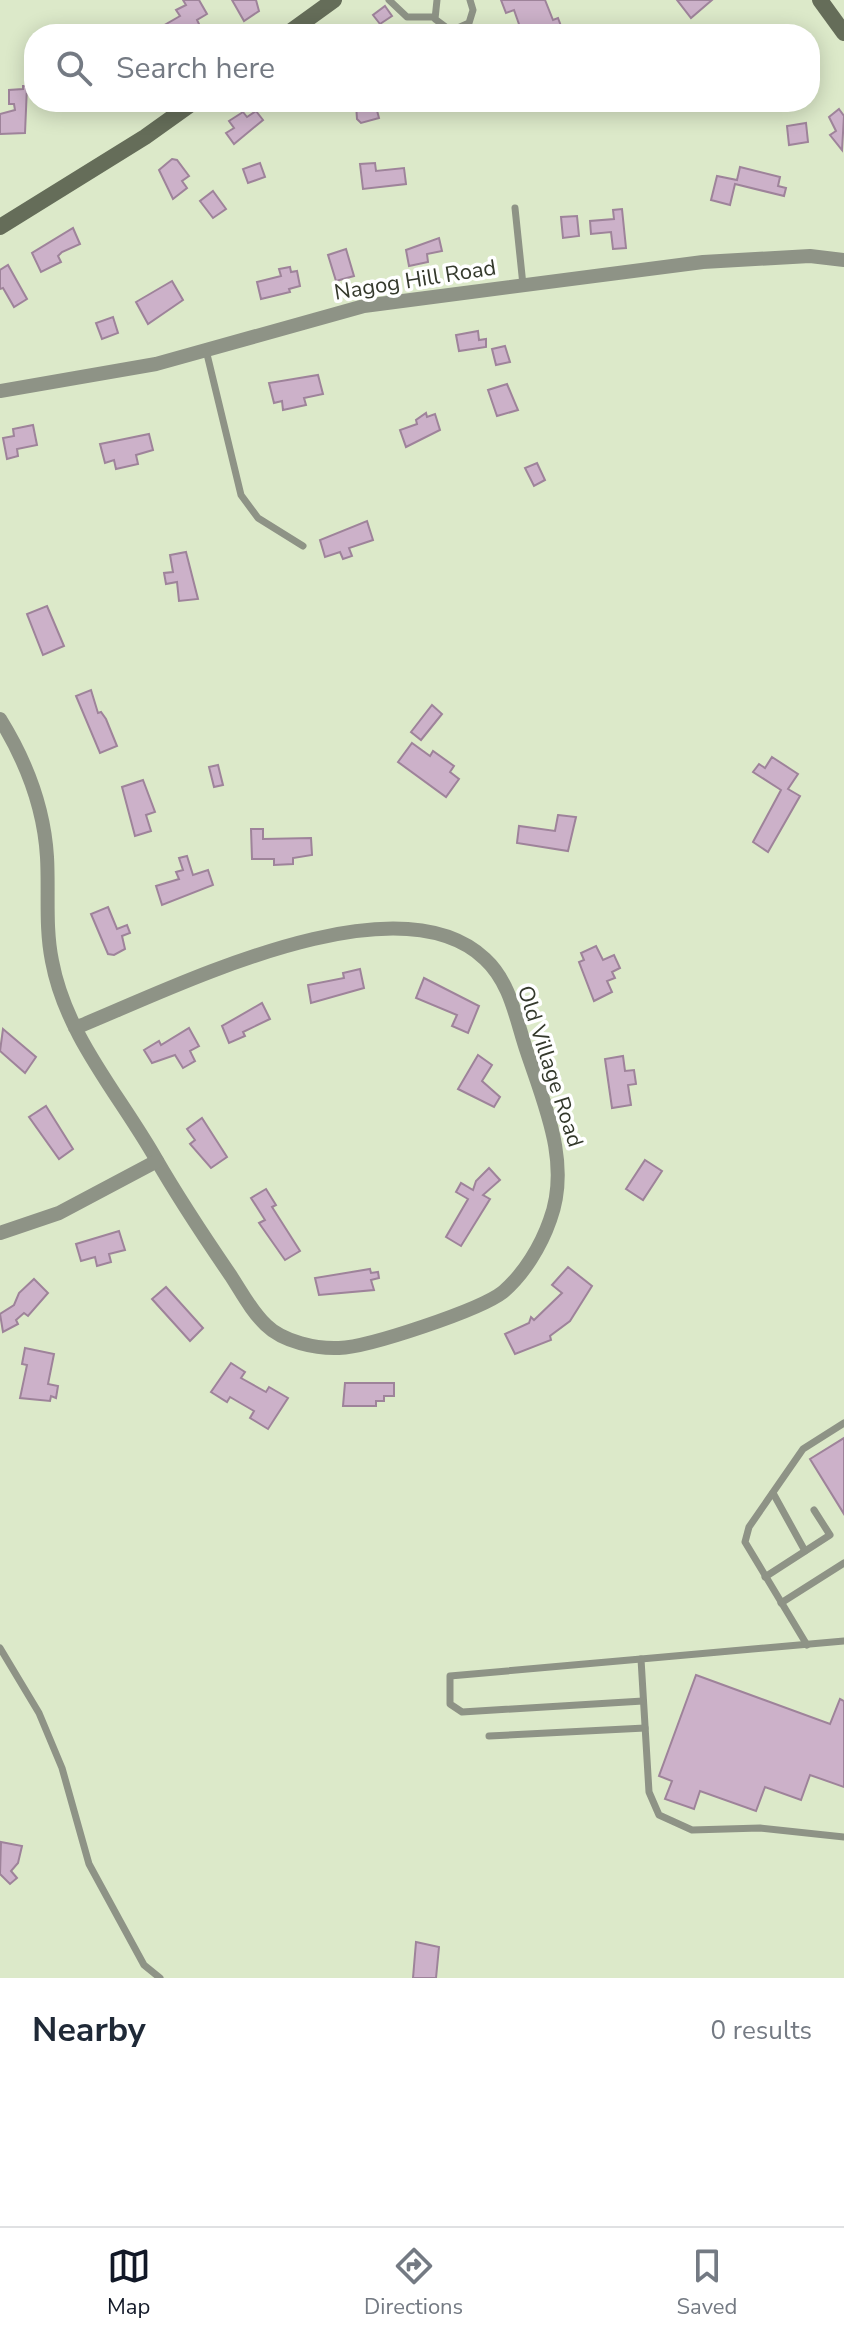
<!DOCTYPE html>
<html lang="en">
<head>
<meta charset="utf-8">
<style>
	:root { --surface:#fff; --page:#f2f2f3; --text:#1f2937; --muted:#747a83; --line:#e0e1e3; --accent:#111827 }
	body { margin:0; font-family:"Nunito Sans",sans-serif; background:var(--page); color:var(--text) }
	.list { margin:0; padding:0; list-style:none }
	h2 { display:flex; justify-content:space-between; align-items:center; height:104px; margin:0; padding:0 32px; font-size:34px }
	h2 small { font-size:26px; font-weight:400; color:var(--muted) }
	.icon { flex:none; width:44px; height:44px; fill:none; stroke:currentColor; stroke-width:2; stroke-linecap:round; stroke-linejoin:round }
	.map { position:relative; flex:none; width:844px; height:1978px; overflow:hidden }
	.search { position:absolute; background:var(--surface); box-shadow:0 4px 20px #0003; left:24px; right:24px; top:24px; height:88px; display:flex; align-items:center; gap:20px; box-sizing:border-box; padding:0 28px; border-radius:32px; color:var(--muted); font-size:30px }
	.sheet { height:248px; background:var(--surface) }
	nav { display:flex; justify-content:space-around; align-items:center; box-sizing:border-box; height:112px; border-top:2px solid var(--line); background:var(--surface); font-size:22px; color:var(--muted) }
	nav a { display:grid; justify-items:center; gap:4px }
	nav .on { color:var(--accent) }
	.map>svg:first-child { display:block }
	.building { fill:#ccb1c9; stroke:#9e839a; stroke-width:2 }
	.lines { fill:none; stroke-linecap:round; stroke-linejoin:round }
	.lane { stroke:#8e9386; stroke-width:7 }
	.street { stroke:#8e9386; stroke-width:14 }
	.secondary { stroke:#656d59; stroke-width:16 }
	.labels { text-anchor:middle; stroke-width:7; stroke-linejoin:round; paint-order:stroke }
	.street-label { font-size:22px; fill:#34392c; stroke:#fff }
</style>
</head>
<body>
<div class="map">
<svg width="844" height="1978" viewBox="0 0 844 1978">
	<rect width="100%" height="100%" fill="#dce9c9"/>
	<g class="building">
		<path d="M183,0H199L207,14L197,20L199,24L187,34H158L156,30L180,16L176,10L186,5Z"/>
		<path d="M232,0H256L259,11L244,21Z"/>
		<path d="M501,0H545L553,20L558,18L564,34H516L521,30L514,10L506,13Z"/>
		<path d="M677,0H712L691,18Z"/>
		<path d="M385,6L392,16L380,24L373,15Z"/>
		<path d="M23,86H27L25,133L0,134V114L15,110L14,104H9V90L23,89Z"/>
		<path d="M349,102H377L375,103L379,118L361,123L357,119L356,104L350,106Z"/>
		<path d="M839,109L844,116L842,150L830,135L836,131L829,117Z"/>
		<path d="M256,111L263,120L234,144L226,133L234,128L229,121L243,112L247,117Z"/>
		<path d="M806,123L808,142L789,145L787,126Z"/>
		<path d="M172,159L177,160L189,176L182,181L187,188L173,199L159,170Z"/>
		<path d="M260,163L265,177L248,183L243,169Z"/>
		<path d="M375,163L376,171L404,168L406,184L363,189L360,164Z"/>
		<path d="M740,167L780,177L778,186L786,188L784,196L735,184L730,205L711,200L717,176L737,180Z"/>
		<path d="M213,191L226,209L213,218L200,201Z"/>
		<path d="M622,209L626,248L613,249L611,232L591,234L590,221L614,219L613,210Z"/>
		<path d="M577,216L579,236L563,238L561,217Z"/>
		<path d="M73,228L80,244L62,252L58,256L61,262L41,272L32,253Z"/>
		<path d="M439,238L442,251L427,254L428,262L409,266L406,250Z"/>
		<path d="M346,249L354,276L336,281L328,255Z"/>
		<path d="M8,265L27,299L14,307L3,288L0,289V270Z"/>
		<path d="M290,267L291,272L297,271L300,286L289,289L290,292L261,299L257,282L281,276L279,269Z"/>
		<path d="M172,281L183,300L148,324L136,302Z"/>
		<path d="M113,317L118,333L102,339L96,323Z"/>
		<path d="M478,331L479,340L486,339V347L459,351L456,335Z"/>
		<path d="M505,346L510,362L496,365L492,349Z"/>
		<path d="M318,375L323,394L304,398L306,405L283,410L282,401L274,403L269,383Z"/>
		<path d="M507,384L518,410L497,416L488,390Z"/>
		<path d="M426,413L427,417L435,414L440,430L406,447L400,430L417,424L416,420Z"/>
		<path d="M33,425L37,445L17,449L18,456L7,459L3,438L14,436L13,429Z"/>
		<path d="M149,434L153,450L136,455L138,464L116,469L114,460L105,463L100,444Z"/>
		<path d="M537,463L545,480L534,486L525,468Z"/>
		<path d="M367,521L373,540L349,548L352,556L343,559L340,552L325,557L320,540Z"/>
		<path d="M186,552L198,599L179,601L177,582L166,584L164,573L173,572L170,555Z"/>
		<path d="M47,606L64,646L43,655L27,614Z"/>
		<path d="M91,690L98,713L101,712L106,719L117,746L100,753L76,696Z"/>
		<path d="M432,705L442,714L421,740L411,732Z"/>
		<path d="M412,743L430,756L433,751L454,766L450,772L459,779L446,797L398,762Z"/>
		<path d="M772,757L798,774L788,789L800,796L768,852L753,842L781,790L753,772L759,764L765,768Z"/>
		<path d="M218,765L223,785L214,787L209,767Z"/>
		<path d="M143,780L155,812L146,815L151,831L135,836L122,787Z"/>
		<path d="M558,815L576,817L568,851L517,843L519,826L555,831Z"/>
		<path d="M251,829H263V839L311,838L312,855L293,858V864L274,865V859H252Z"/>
		<path d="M187,856L193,875L208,870L213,885L162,905L156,886L179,879L176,872L183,870L179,858Z"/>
		<path d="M108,907L117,929L127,925L130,933L122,936L125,949L114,955L108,954L91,914Z"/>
		<path d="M596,946L603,960L614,955L620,968L612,972L615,978L607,981L612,992L594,1001L579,962L584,960L581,953Z"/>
		<path d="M360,969L364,988L311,1003L308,985L344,978L343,973Z"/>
		<path d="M424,978L479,1006L468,1033L452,1026L457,1015L416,998Z"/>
		<path d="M262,1003L270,1019L243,1032L245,1036L229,1043L222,1026Z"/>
		<path d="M189,1028L199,1046L190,1051L195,1061L183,1068L175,1055L152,1063L144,1050L159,1041L161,1045Z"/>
		<path d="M3,1029L36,1057L25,1073L0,1051Z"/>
		<path d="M478,1055L492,1065L482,1081L500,1097L494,1107L458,1089Z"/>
		<path d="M623,1056L625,1071L634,1070L636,1084L628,1085L631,1105L612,1108L605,1059Z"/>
		<path d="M46,1106L73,1149L59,1159L29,1117Z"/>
		<path d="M202,1118L227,1157L211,1168L190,1144L195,1140L187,1129Z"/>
		<path d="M645,1160L662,1171L643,1200L626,1189Z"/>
		<path d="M489,1168L500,1180L483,1195L490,1199L461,1246L446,1237L468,1199L456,1192L461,1183L473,1190L476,1181Z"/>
		<path d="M266,1189L276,1205L272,1207L300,1251L285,1260L259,1223L265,1220L251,1198Z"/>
		<path d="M119,1231L125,1250L109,1254L111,1262L97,1266L95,1257L81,1261L76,1244Z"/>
		<path d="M568,1267L592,1286L570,1321L550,1336L551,1340L515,1354L505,1334L529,1323L531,1317L534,1320L562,1293L552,1285Z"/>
		<path d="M370,1269L371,1273L378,1272L379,1278L371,1280L374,1290L319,1295L315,1278Z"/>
		<path d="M34,1279L48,1293L28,1316L24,1313L16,1320L18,1324L3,1332L0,1314L14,1305L19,1293Z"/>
		<path d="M166,1287L203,1328L190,1341L152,1299Z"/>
		<path d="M25,1348L54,1354L48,1384L58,1386L56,1398L51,1396L50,1401L20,1398L27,1365L22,1364Z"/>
		<path d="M231,1363L245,1372L241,1378L266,1392L269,1387L288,1398L268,1429L250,1418L254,1411L230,1397L227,1402L211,1392Z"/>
		<path d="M345,1383H394V1396H384V1401H376V1406H343Z"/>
		<path d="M844,1438V1514L810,1459Z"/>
		<path d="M696,1675L830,1724L840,1699L844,1701V1787L810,1775L801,1800L765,1787L756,1811L700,1791L694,1809L665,1799L672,1781L659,1776Z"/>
		<path d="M1,1842L22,1846L18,1863L11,1871L17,1878L10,1884L0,1874Z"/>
		<path d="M416,1942L439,1947L436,1978H413Z"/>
	</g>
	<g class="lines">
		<g class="lane">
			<path d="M389,0L407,17H434"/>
			<path d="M437,0L435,19L451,31L469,23L473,10L470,0"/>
			<path d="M515,208L523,285"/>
			<path d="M206,350L241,495L258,518L303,546"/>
			<path d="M773,1493L805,1551"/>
			<path d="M765,1577L830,1535L814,1510"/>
			<path d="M781,1603L844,1563"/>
			<path d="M844,1641L641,1659L649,1792L659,1815L692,1830L760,1828L844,1837"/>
			<path d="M807,1645L745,1542L749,1527L803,1449L844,1423"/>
			<path d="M0,1648L39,1713L62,1768L89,1864L144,1965L160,1978"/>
			<path d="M641,1659L450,1676V1704L462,1712L643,1701"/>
			<path d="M489,1736L645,1728"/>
		</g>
		<g class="street">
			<path d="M0,391L156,364L364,306L703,262L810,256L844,260"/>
			<path d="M0,719C26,761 44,807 47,857C49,891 45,927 52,961C66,1036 119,1094 156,1159C179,1199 205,1238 231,1276C242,1293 252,1312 266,1325C283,1342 317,1349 339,1348C369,1347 480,1310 503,1292C524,1274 541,1246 550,1220C571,1164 545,1106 527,1052C516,1020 511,983 485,959C395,874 170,990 75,1028"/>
			<path d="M0,1233L59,1213L157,1161"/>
		</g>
		<g class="secondary">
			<path d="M820,0L844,33"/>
			<path d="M287,34L334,0"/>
			<path d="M0,227L145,137L194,102"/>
		</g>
	</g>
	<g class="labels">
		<g class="street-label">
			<text transform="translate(415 279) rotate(-9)" y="8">Nagog Hill Road</text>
			<text transform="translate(551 1066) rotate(72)" y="8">Old Village Road</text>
		</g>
	</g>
</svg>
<div class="search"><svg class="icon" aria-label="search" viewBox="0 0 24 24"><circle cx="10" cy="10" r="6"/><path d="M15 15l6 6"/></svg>Search here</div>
</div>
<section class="sheet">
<h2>Nearby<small>0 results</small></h2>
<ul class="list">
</ul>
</section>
<nav>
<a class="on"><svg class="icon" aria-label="map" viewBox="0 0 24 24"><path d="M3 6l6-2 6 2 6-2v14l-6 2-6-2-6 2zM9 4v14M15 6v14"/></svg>Map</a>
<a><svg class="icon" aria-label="directions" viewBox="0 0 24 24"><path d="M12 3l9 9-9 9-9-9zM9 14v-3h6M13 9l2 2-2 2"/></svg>Directions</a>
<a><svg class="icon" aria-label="saved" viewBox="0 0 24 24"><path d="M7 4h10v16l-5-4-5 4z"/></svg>Saved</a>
</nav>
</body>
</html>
